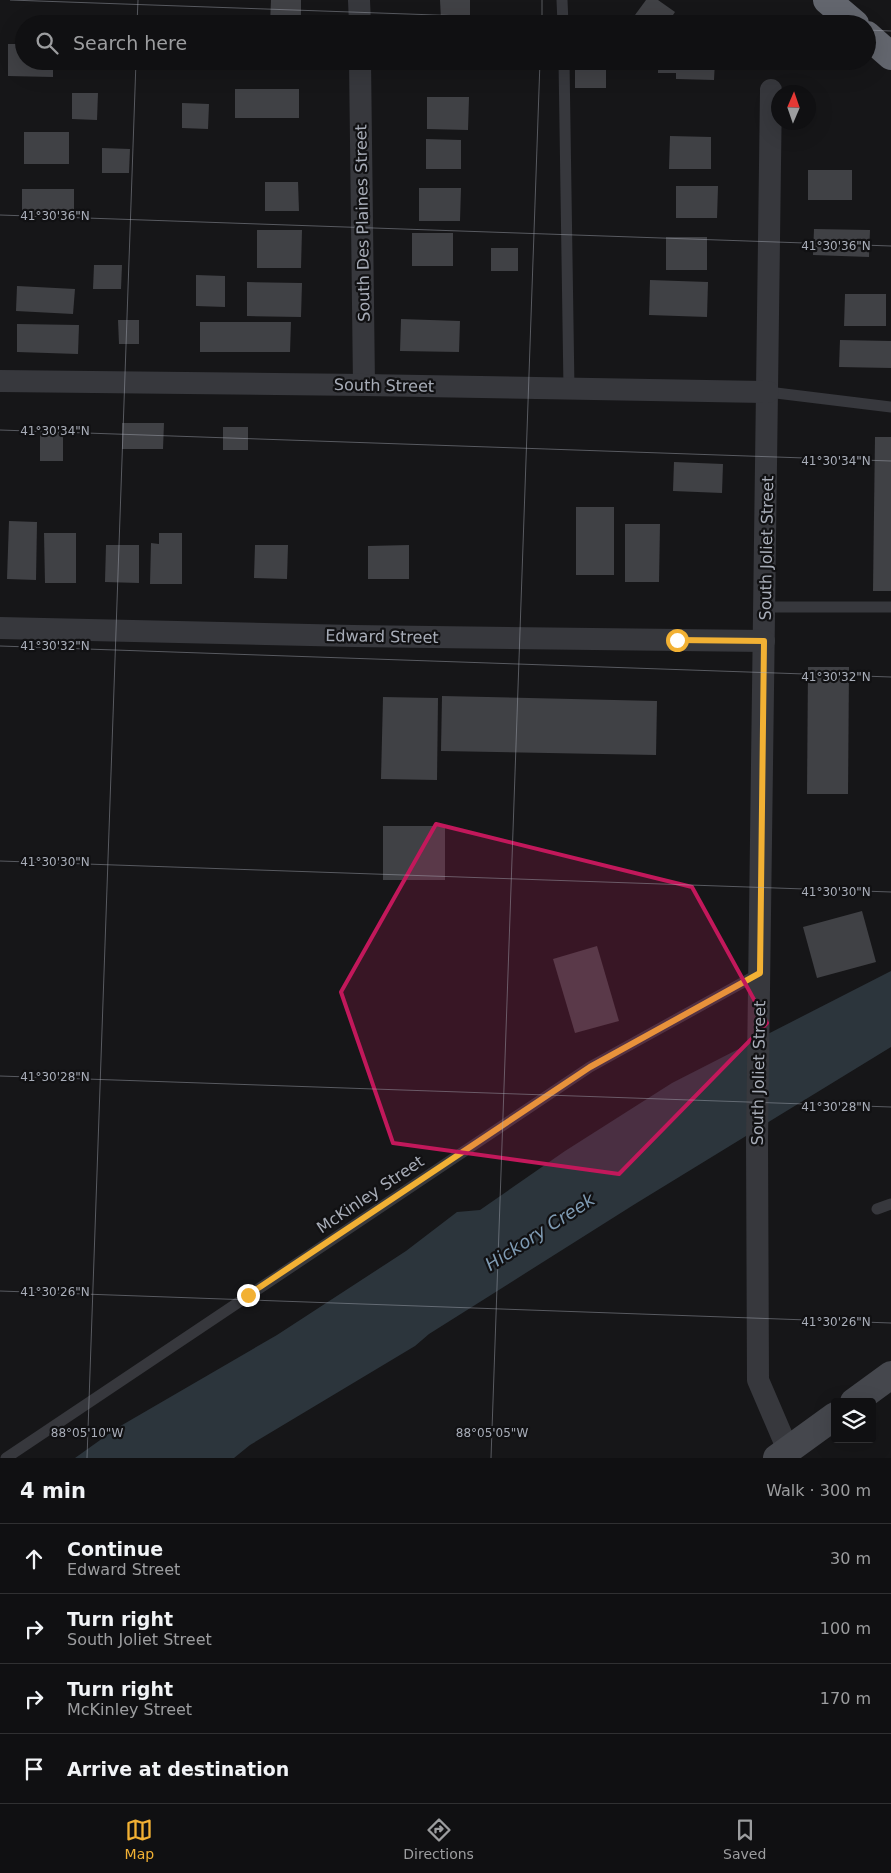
<!DOCTYPE html>
<html lang="en">
<head>
<meta charset="utf-8">
<style>
	:root { --surface:#101012; --page:#19191b; --text:#f1f3f6; --muted:#9c9d9f; --line:#303032; --accent:#f2b134 }
	body { margin:0; font-family:"DejaVu Sans",sans-serif; background:var(--page); color:var(--text) }
	.controls { position:absolute; right:15px; bottom:15px; display:grid; overflow:hidden; border-radius:5px; box-shadow:0 5px 20px #0002 }
	.controls button { width:45px; height:45px; display:grid; place-items:center; padding:0; border:0; border-bottom:1px solid var(--line); background:var(--surface); color:var(--text); font:25px sans-serif }
	.compass { position:absolute; left:771px; top:85px; width:45px; height:45px; border-radius:50%; background:var(--surface); box-shadow:0 5px 20px #0002; rotate:2deg }
	.stop { position:absolute; width:15px; height:15px; margin:-11px; border:4px solid #f2b134; border-radius:50%; background:#fff }
	.stop.end { background:#f2b134; border-color:#fff; box-shadow:0 1px 5px #0008 }
	.list { margin:0; padding:0; list-style:none }
	h2 { display:flex; justify-content:space-between; align-items:center; height:65px; margin:0; padding:0 20px; font-size:21px }
	h2 small { font-size:16px; font-weight:400; color:var(--muted) }
	.list li { display:grid; grid-template-columns:32px 1fr auto; gap:15px; align-items:center; box-sizing:border-box; height:70px; padding:0 20px; border-top:1px solid var(--line) }
	.list b { display:block; font-size:19px; white-space:nowrap }
	.list p { margin:0; font-size:16px; white-space:nowrap; color:var(--muted) }
	.list em { font-size:16px; font-style:normal; color:var(--muted) }
	.icon { flex:none; width:28px; height:28px; fill:none; stroke:currentColor; stroke-width:2; stroke-linecap:round; stroke-linejoin:round }
	.map { position:relative; flex:none; width:891px; height:1458px; overflow:hidden }
	.search { position:absolute; background:var(--surface); box-shadow:0 5px 20px #0002; left:15px; right:15px; top:15px; height:55px; display:flex; align-items:center; gap:12px; box-sizing:border-box; padding:0 18px; border-radius:28px; color:var(--muted); font-size:19px }
	.sheet { height:345px; background:var(--surface) }
	nav { display:flex; justify-content:space-around; align-items:center; box-sizing:border-box; height:70px; border-top:1px solid var(--line); background:var(--surface); font-size:14px; color:var(--muted) }
	nav a { display:grid; justify-items:center; gap:2px }
	nav .on { color:var(--accent) }
	.map>svg:first-child { display:block }
	.water { fill:#2c353c }
	.building { fill:#404145 }
	.lines { fill:none; stroke-linecap:round; stroke-linejoin:round }
	.lane { stroke:#37383d; stroke-width:11 }
	.street { stroke:#37383d; stroke-width:22 }
	.secondary { stroke:#45474d; stroke-width:28 }
	.highway { stroke:#63666e; stroke-width:28 }
	.route { stroke:#f2b134; stroke-width:6 }
	.marked { fill:#c2185b; fill-opacity:0.2; stroke:#c2185b; stroke-width:4; stroke-linejoin:round }
	.ticks { fill:none; stroke:#a8adb8; stroke-width:1; stroke-opacity:0.45 }
	.labels { text-anchor:middle; stroke-width:4.5; stroke-linejoin:round; paint-order:stroke }
	.street-label { font-size:16px; fill:#a8adb8; stroke:#111113 }
	.water-label { font-size:18px; font-style:italic; fill:#7f9bb3; stroke:#111113 }
	.ticks-label { font-size:12px; text-anchor:middle; fill:#a8adb8; stroke:#111113; stroke-width:4.5; stroke-linejoin:round; paint-order:stroke }
</style>
</head>
<body>
<div class="map">
<svg width="891" height="1458" viewBox="0 0 891 1458">
	<rect width="100%" height="100%" fill="#161618"/>
	<path class="water" d="M891,971V1047L635,1204L429,1334L415,1346L250,1445L234,1458H75L117,1428L277,1335L406,1251L457,1212L480,1210L565,1151L672,1083Z"/>
	<g class="building">
		<path d="M271,0H301V24H270Z"/>
		<path d="M440,0H470V20H441Z"/>
		<path d="M646,0H658L675,12L667,24H646L635,15Z"/>
		<path d="M8,44H24V61H53V77L8,76Z"/>
		<path d="M658,61H715L714,80L676,79V73H658Z"/>
		<rect x="575" y="64" width="31" height="24"/>
		<rect x="235" y="89" width="64" height="29"/>
		<path d="M72,93H98L97,120L72,119Z"/>
		<path d="M427,97H469L468,130L427,129Z"/>
		<path d="M182,103L209,104L208,129L182,128Z"/>
		<rect x="24" y="132" width="45" height="32"/>
		<path d="M670,136L711,137V169H669Z"/>
		<path d="M426,139L461,140V169H426Z"/>
		<path d="M102,148L130,149L129,173H102Z"/>
		<rect x="808" y="170" width="44" height="30"/>
		<path d="M265,182H298L299,211H265Z"/>
		<path d="M676,186H718L717,218H676Z"/>
		<path d="M419,188H461L460,221H419Z"/>
		<rect x="22" y="189" width="52" height="26"/>
		<path d="M814,229L870,230L869,257L813,255Z"/>
		<path d="M257,230H302L301,268H257Z"/>
		<rect x="412" y="233" width="41" height="33"/>
		<rect x="666" y="237" width="41" height="33"/>
		<rect x="491" y="248" width="27" height="23"/>
		<path d="M94,265H122L121,289H93Z"/>
		<path d="M196,275L225,276V307L196,306Z"/>
		<path d="M650,280L708,282L707,317L649,315Z"/>
		<path d="M247,282L302,283L301,317L247,316Z"/>
		<path d="M17,286L75,289L73,314L16,311Z"/>
		<path d="M845,294H886V326H844Z"/>
		<path d="M401,319L460,321L459,352L400,351Z"/>
		<path d="M118,320H139V344H119Z"/>
		<path d="M200,322H291L290,352H200Z"/>
		<path d="M17,324L79,325L78,354L17,352Z"/>
		<path d="M840,340L891,341V368L839,367Z"/>
		<path d="M122,423H164L163,449H122Z"/>
		<rect x="223" y="427" width="25" height="23"/>
		<rect x="40" y="430" width="23" height="31"/>
		<path d="M875,437H891V591H873Z"/>
		<path d="M674,462L723,464L722,493L673,491Z"/>
		<rect x="576" y="507" width="38" height="68"/>
		<path d="M9,521L37,522L36,580L7,579Z"/>
		<path d="M625,524H660L659,582H625Z"/>
		<path d="M44,533H76V583H45Z"/>
		<path d="M159,533H182V584H150L151,543L159,544Z"/>
		<path d="M106,545H139V583L105,582Z"/>
		<path d="M255,545H288L287,579L254,578Z"/>
		<path d="M409,545V579H368V546Z"/>
		<path d="M808,667H849L848,794H807Z"/>
		<path d="M442,696L657,701L656,755L441,751Z"/>
		<path d="M383,697L438,698L437,780L381,779Z"/>
		<rect x="383" y="826" width="62" height="54"/>
		<path d="M862,911L876,962L817,978L803,927Z"/>
		<path d="M597,946L619,1021L575,1033L553,959Z"/>
	</g>
	<g class="lines">
		<g class="lane">
			<path d="M562,0L563,24"/>
			<path d="M564,61L569,389"/>
			<path d="M768,392L891,407"/>
			<path d="M765,607H891"/>
			<path d="M877,1209L891,1204"/>
			<path d="M6,1458L590,1067L760,973"/>
		</g>
		<g class="street">
			<path d="M359,0L360,24"/>
			<path d="M360,61L364,385"/>
			<path d="M771,90L757,1140L758,1380L788,1450"/>
			<path d="M0,381L364,385L768,392"/>
			<path d="M0,628L354,636L764,641"/>
		</g>
		<g class="secondary">
			<path d="M854,1402L891,1375"/>
			<path d="M777,1458L835,1416"/>
		</g>
		<g class="highway">
			<path d="M827,0L855,24"/>
			<path d="M867,35L891,56"/>
		</g>
	</g>
	<g class="lines">
		<path class="route" d="M248,1295L590,1067L760,973L764,641L677,640"/>
	</g>
	<path class="marked" d="M436,824L692,887L767,1023L619,1174L393,1143L341,992Z"/>
	<path class="ticks" d="M10,0L691,24M137,24L138,0M542,24V0M867,30L891,31M0,215L891,246M0,430L891,461M0,646L891,677M0,861L891,892M0,1076L891,1107M0,1291L891,1323M87,1458L136,61M491,1458L540,61"/>
	<g class="labels">
		<g class="street-label">
			<text transform="translate(362 223) rotate(-91)" y="6">South Des Plaines Street</text>
			<text transform="translate(384 385) rotate(1)" y="6">South Street</text>
			<text transform="translate(766 548) rotate(-89)" y="6">South Joliet Street</text>
			<text transform="translate(382 636) rotate(1)" y="6">Edward Street</text>
			<text transform="translate(758 1073) rotate(-89)" y="6">South Joliet Street</text>
			<text transform="translate(370 1194) rotate(-34)" y="6">McKinley Street</text>
		</g>
		<g class="water-label">
			<text transform="translate(540 1232) rotate(-33)" y="6">Hickory Creek</text>
		</g>
	</g>
	<g class="ticks-label">
		<text x="55" y="220">41°30'36"N</text>
		<text x="836" y="250">41°30'36"N</text>
		<text x="55" y="435">41°30'34"N</text>
		<text x="836" y="465">41°30'34"N</text>
		<text x="55" y="650">41°30'32"N</text>
		<text x="836" y="681">41°30'32"N</text>
		<text x="55" y="866">41°30'30"N</text>
		<text x="836" y="896">41°30'30"N</text>
		<text x="55" y="1081">41°30'28"N</text>
		<text x="836" y="1111">41°30'28"N</text>
		<text x="55" y="1296">41°30'26"N</text>
		<text x="836" y="1326">41°30'26"N</text>
		<text x="87" y="1437">88°05'10"W</text>
		<text x="492" y="1437">88°05'05"W</text>
	</g>
</svg>
<div class="controls">
<button><svg class="icon" aria-label="layers" viewBox="0 0 24 24"><path d="M12 4l9 5-9 5-9-5zM3 14l9 5 9-5"/></svg></button>
</div>
<svg class="compass" viewBox="-18 -18 36 36"><path d="M0-13l5 13h-10z" fill="#e53935"/><path d="M0 13l5-13h-10z" fill="#9c9d9f"/></svg>
<div class="stop" style="left:677px;top:640px"></div>
<div class="stop end" style="left:248px;top:1295px"></div>
<div class="search"><svg class="icon" aria-label="search" viewBox="0 0 24 24"><circle cx="10" cy="10" r="6"/><path d="M15 15l6 6"/></svg>Search here</div>
</div>
<section class="sheet">
<h2>4 min<small>Walk · 300 m</small></h2>
<ul class="list">
<li><svg class="icon" aria-label="ahead" viewBox="0 0 24 24"><path d="M12 20V5M6 11l6-6 6 6"/></svg><div><b>Continue</b><p>Edward Street</p></div><em>30 m</em></li>
<li><svg class="icon" aria-label="right" viewBox="0 0 24 24"><path d="M7 20v-9h11M14 6l5 5-5 5"/></svg><div><b>Turn right</b><p>South Joliet Street</p></div><em>100 m</em></li>
<li><svg class="icon" aria-label="right" viewBox="0 0 24 24"><path d="M7 20v-9h11M14 6l5 5-5 5"/></svg><div><b>Turn right</b><p>McKinley Street</p></div><em>170 m</em></li>
<li><svg class="icon" aria-label="arrive" viewBox="0 0 24 24"><path d="M6 21V4h12l-3 4 3 4H6"/></svg><div><b>Arrive at destination</b></div></li>
</ul>
</section>
<nav>
<a class="on"><svg class="icon" aria-label="map" viewBox="0 0 24 24"><path d="M3 6l6-2 6 2 6-2v14l-6 2-6-2-6 2zM9 4v14M15 6v14"/></svg>Map</a>
<a><svg class="icon" aria-label="directions" viewBox="0 0 24 24"><path d="M12 3l9 9-9 9-9-9zM9 14v-3h6M13 9l2 2-2 2"/></svg>Directions</a>
<a><svg class="icon" aria-label="saved" viewBox="0 0 24 24"><path d="M7 4h10v16l-5-4-5 4z"/></svg>Saved</a>
</nav>
</body>
</html>
